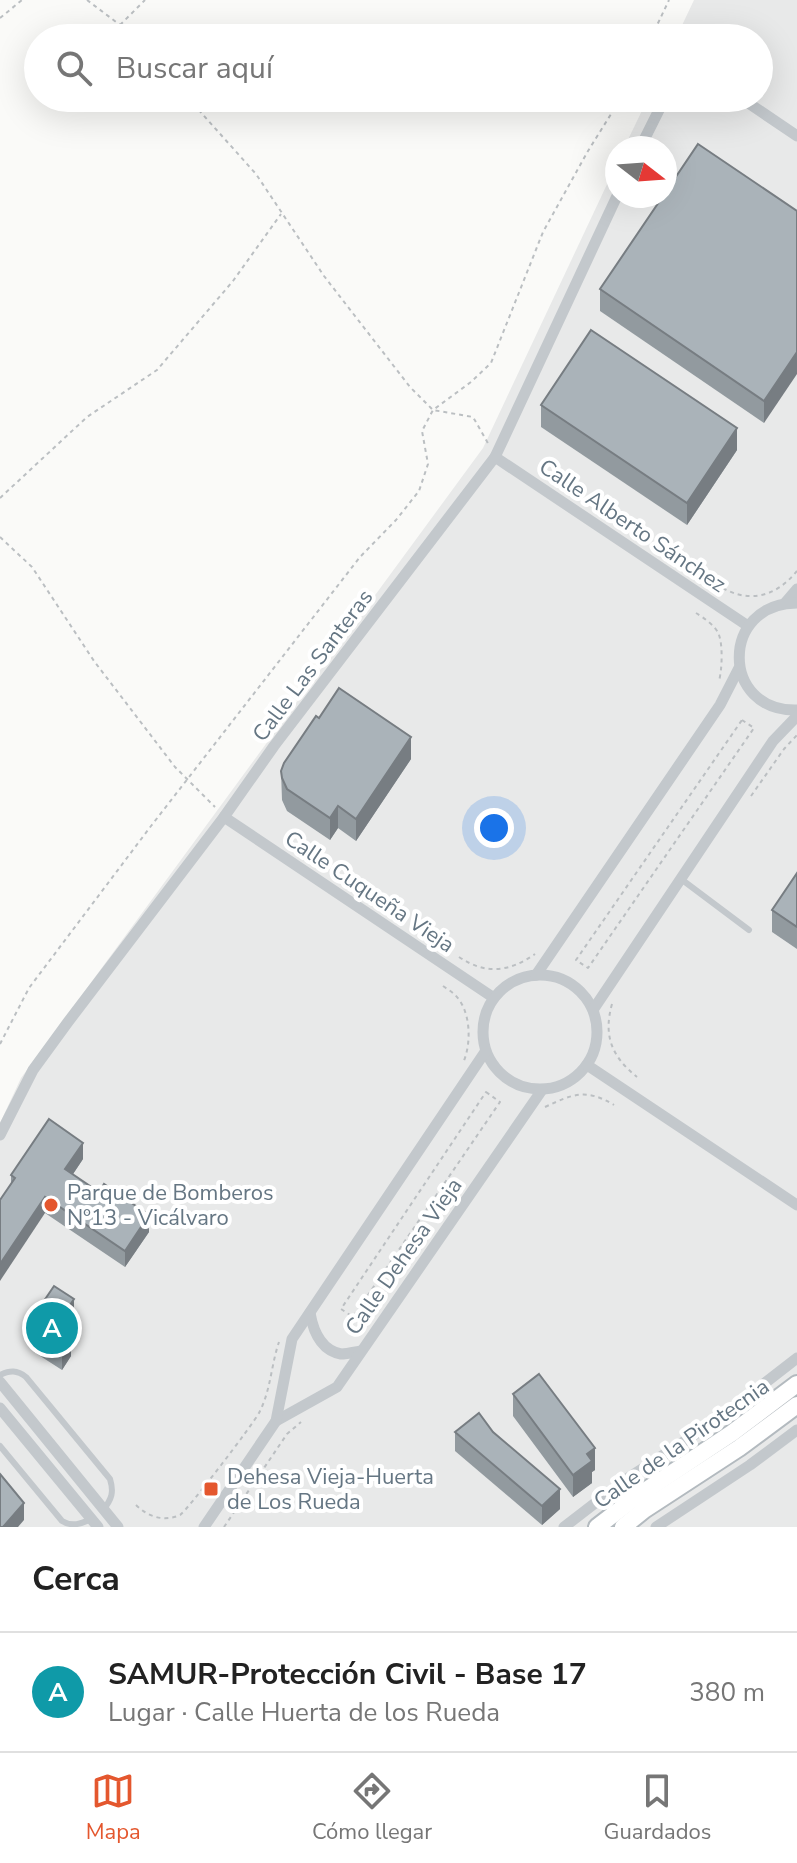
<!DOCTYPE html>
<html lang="es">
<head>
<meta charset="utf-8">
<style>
	:root { --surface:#fff; --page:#f6f6f6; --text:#222; --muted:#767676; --line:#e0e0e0; --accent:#e4572e }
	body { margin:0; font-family:"Nunito Sans",sans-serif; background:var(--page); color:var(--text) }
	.compass { position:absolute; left:605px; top:136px; width:72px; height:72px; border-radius:50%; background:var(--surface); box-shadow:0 8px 32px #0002; rotate:107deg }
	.you { position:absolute; left:494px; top:828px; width:28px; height:28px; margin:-20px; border:6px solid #fff; border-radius:50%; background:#1a73e8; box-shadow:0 0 0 12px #1a73e833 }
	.badge { display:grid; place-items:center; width:52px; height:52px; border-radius:50%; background:var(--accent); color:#fff; font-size:26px; font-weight:700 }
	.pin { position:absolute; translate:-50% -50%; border:4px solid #fff; box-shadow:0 2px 8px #0006 }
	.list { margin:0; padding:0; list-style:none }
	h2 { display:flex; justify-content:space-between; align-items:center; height:104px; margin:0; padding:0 32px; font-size:34px }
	h2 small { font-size:26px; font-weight:400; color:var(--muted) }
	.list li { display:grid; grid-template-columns:52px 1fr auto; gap:24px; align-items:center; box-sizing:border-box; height:120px; padding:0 32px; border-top:2px solid var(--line) }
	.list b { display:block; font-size:30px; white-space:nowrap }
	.list p { margin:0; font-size:26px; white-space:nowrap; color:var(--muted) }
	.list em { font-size:26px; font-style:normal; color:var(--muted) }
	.icon { flex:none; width:44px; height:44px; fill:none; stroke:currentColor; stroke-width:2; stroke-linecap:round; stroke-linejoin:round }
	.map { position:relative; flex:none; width:797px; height:1527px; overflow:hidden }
	.search { position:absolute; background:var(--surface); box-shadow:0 8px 32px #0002; left:24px; right:24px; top:24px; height:88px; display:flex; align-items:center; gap:20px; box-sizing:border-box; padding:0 28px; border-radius:44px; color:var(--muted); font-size:30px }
	.sheet { height:224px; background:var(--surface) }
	nav { display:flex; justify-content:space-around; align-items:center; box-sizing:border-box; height:112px; border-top:2px solid var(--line); background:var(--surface); font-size:22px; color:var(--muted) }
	nav a { display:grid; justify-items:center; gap:4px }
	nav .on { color:var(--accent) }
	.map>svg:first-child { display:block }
	.built { fill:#e8e9e9 }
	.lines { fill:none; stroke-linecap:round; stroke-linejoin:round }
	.secondary-casing { stroke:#b3babf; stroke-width:20 }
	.path { stroke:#bbbfc2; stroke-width:2; stroke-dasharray:4 4; stroke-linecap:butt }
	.lane { stroke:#c3c8cc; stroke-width:6 }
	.street { stroke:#c3c8cc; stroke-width:11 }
	.secondary { stroke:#fff; stroke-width:16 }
	.wall { fill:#929a9f }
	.shaded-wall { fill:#777d82 }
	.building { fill:#aab3b9; stroke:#777d82; stroke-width:2 }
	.poi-dot { fill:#e4572e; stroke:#fff; stroke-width:3 }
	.labels { text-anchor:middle; stroke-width:8; stroke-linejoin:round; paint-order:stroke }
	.street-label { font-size:22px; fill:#657683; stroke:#fff }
	.poi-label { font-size:22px; fill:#657683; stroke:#fff; text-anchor:start }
</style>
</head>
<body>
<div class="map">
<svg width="797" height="1527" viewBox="0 0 797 1527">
	<rect width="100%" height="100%" fill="#fafaf8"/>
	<path class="built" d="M694,0H797V1527H0V1123L21,1078L483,448L617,163V196H665V148H624L648,98H759V38H676Z"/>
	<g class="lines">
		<defs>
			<g id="secondary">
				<path d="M597,1527L636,1497L732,1433L797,1384"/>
				<path d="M623,1527L644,1510L739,1448L797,1405"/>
			</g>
		</defs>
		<use href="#secondary" class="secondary-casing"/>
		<g class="path">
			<path d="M87,0L120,25L132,38"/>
			<path d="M0,18L22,0"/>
			<path d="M120,25L145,0"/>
			<path d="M651,38L669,0"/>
			<path d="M188,98L256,174L324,276L410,387L433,410L473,417L489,445"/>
			<path d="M0,498L87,417L157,370L233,281L281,214"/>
			<path d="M0,537L32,567L94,661L175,767L215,807"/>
			<path d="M716,584C746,604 774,599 797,571"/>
			<path d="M696,613C704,618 716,626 719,635C723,646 722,670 719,681"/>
			<path d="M742,720L754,728L588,968L576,960Z"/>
			<path d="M751,796L784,749L797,735"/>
			<path d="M459,957C486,975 509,972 535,954"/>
			<path d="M443,986C447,989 451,991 454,994C471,1009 472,1043 463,1063"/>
			<path d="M612,1004C603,1036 612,1057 637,1077"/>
			<path d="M0,1044L29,988L151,826L360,557L396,520L419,491L428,464L422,431L433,410L471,382L491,363L543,232L588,151L621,98"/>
			<path d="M486,1092L500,1102L353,1317L341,1309Z"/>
			<path d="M545,1107C573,1094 586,1088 614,1105"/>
			<path d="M136,1505C148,1517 164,1522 180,1515C186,1512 254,1423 259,1413C271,1390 271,1365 279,1342"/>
			<path d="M224,1527L287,1434L301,1422"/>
		</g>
		<g class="lane">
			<path d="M681,879L749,930"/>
			<path d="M0,1375C10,1370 17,1370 26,1377L110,1479C114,1492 112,1499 103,1510"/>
			<path d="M0,1446L62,1521C72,1527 81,1524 91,1519"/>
		</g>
		<g class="street">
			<path d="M741,98L797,136"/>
			<path d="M640,148L665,98"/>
			<path d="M495,457L748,626"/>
			<path d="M785,603L797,589"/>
			<path d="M797,603C720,603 720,712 797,710"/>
			<path d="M224,817L494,998"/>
			<circle cx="540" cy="1032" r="57"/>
			<path d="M536,975L720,705L739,668"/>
			<path d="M593,1010L773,741L797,716"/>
			<path d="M587,1065L797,1205"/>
			<path d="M0,1135L33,1070L68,1022L224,817L274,746L495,457L617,196"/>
			<path d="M310,1313C313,1330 320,1350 341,1354C347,1354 355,1352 361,1351"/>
			<path d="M0,1382L118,1527"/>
			<path d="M0,1408L98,1527"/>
			<path d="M276,1421L337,1387L542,1090"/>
			<path d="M204,1527L276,1421L292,1339L485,1052"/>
			<path d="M564,1527L625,1480L720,1418L797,1358"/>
			<path d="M656,1527L750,1465L797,1430"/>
		</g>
		<use href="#secondary" class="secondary"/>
	</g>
	<g class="wall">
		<path d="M797,211L764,423L600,311V289Z"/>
		<path d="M541,405L737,450L687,525L541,427Z"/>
		<path d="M411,759L356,841L338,828L330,840L287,811L282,800L281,771Z"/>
		<path d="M797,873V949L772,932V910Z"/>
		<path d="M83,1159L73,1174L149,1232L125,1267L45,1213L11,1183V1175Z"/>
		<path d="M74,1315L62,1333L71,1356L62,1370L34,1352V1343L29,1340V1323Z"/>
		<path d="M513,1394L595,1470L592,1472V1483L573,1497L513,1416Z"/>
		<path d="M455,1432H493L560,1509L542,1525L455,1451Z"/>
	</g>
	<g class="shaded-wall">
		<path d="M797,352V374L764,423V401Z"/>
		<path d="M737,428V450L687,525V503Z"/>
		<path d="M411,737V759L356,841V819Z"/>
		<path d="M338,806V828L330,840V818Z"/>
		<path d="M83,1143V1159L65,1186V1169Z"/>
		<path d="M45,1197V1213L0,1281V1264Z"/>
		<path d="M149,1215V1232L125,1267V1251Z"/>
		<path d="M74,1299V1315L55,1345V1328Z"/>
		<path d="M71,1339V1356L62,1370V1353Z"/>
		<path d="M595,1448V1470L592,1472V1483L573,1497V1475L587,1454Z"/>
		<path d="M560,1489V1509L542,1525V1506Z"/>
		<path d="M24,1503V1520L18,1527H3Z"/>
	</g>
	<g class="building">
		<path d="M698,144L797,211V352L764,401L600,289L663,196H665V193Z"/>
		<path d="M591,330L737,428L687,503L541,405Z"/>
		<path d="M339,688L411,737L356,819L338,806L330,818L287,789L282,778L281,771L284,763L316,716L319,718Z"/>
		<path d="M797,873V927L772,910Z"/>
		<path d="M49,1119L83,1143L65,1169L99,1192L104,1184L149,1215L125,1251L45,1197L0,1264V1200L15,1178L11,1175Z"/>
		<path d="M54,1286L74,1299L55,1328L71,1339L62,1353L34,1335L38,1329L29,1323Z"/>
		<path d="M539,1374L595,1448L587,1454L592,1461L573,1475L513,1394Z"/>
		<path d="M479,1413L493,1432L560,1489L542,1506L455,1432Z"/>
		<path d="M0,1474L24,1503L3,1527H0Z"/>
	</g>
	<g class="poi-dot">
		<circle cx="51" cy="1205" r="8"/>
		<rect x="203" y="1481" width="16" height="16" rx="4"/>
	</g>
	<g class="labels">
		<g class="street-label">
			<text transform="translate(633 525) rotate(34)" y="8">Calle Alberto Sánchez</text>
			<text transform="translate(312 665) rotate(-53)" y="8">Calle Las Santeras</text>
			<text transform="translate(370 891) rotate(34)" y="8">Calle Cuqueña Vieja</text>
			<text transform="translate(403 1256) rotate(-55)" y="8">Calle Dehesa Vieja</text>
			<text transform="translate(681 1443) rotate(-35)" y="8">Calle de la Pirotecnia</text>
		</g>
		<g class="poi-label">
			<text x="67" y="1200">Parque de Bomberos<tspan x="67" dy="25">Nº13 - Vicálvaro</tspan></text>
			<text x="227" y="1484">Dehesa Vieja-Huerta<tspan x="227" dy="25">de Los Rueda</tspan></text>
		</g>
	</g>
</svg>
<svg class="compass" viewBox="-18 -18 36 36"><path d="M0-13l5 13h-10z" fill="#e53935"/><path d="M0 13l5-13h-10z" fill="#767676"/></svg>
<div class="you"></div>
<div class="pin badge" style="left:52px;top:1328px;background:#0f9aa8">A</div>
<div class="search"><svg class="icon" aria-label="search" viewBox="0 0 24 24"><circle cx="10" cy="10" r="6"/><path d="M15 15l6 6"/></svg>Buscar aquí</div>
</div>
<section class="sheet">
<h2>Cerca<small></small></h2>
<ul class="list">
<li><span class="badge" style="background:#0f9aa8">A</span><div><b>SAMUR-Protección Civil - Base 17</b><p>Lugar · Calle Huerta de los Rueda</p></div><em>380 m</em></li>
</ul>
</section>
<nav>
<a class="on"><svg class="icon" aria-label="map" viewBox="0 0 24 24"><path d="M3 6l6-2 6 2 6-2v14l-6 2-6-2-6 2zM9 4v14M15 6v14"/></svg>Mapa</a>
<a><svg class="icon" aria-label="directions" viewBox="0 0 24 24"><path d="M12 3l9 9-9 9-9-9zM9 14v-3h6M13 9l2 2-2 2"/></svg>Cómo llegar</a>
<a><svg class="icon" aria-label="saved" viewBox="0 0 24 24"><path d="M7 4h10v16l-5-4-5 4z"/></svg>Guardados</a>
</nav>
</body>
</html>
